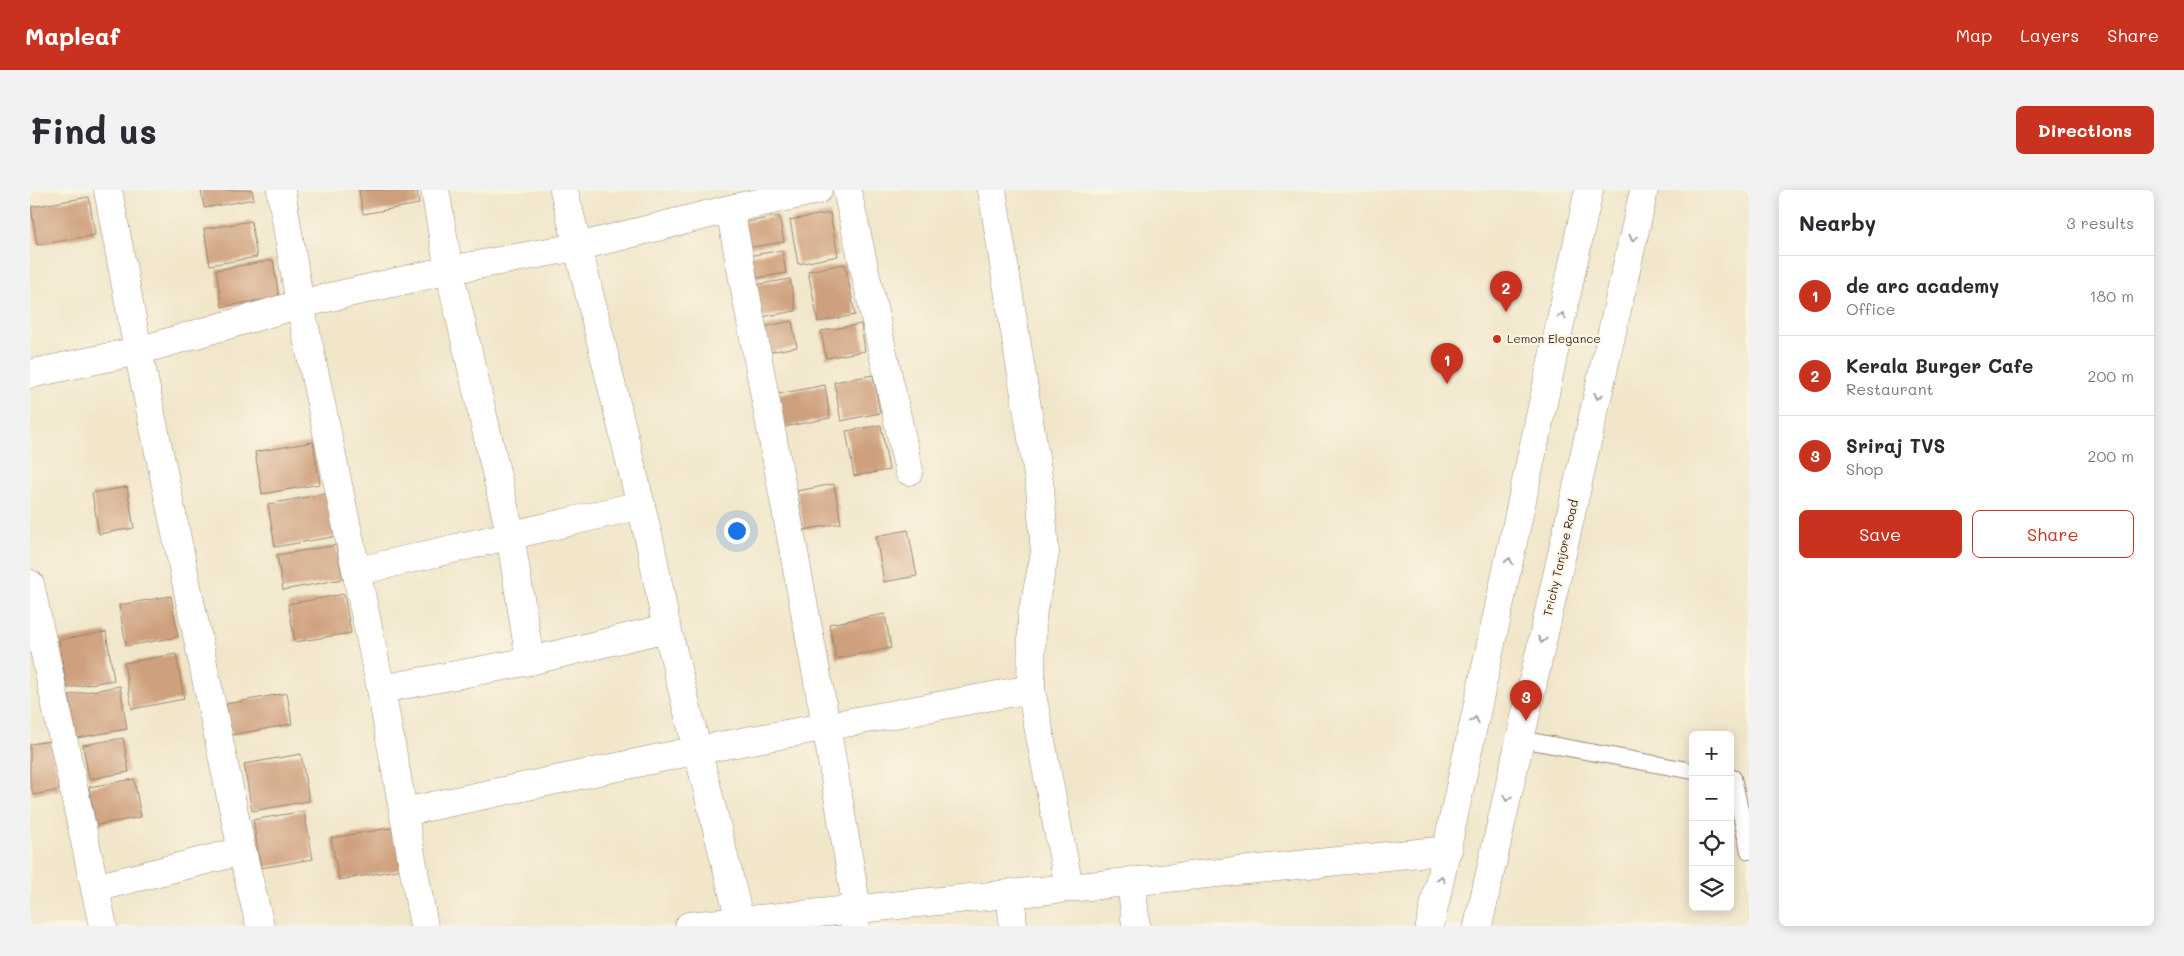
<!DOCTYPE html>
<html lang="en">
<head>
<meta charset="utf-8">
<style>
	:root { --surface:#fff; --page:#f2f2f3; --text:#2b2b33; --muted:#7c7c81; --line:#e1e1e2; --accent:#c8321e }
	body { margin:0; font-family:Mali,sans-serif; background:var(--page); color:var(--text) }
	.controls { position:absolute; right:15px; bottom:15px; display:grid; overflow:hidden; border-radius:8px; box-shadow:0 2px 12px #0003 }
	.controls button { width:45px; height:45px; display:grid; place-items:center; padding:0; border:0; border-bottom:1px solid var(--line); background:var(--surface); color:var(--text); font:25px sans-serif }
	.you { position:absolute; left:706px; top:340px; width:18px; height:18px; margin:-12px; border:4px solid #fff; border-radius:50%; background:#1a73e8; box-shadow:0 0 0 8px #1a73e833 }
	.badge { display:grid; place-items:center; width:32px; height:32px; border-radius:50%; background:var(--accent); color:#fff; font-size:16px; font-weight:700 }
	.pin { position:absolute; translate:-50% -41px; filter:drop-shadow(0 1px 2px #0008) }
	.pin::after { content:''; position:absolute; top:26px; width:18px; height:15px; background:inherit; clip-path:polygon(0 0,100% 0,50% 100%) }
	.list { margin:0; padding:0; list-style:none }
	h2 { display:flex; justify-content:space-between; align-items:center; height:65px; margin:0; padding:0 20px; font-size:21px }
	h2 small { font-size:16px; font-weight:400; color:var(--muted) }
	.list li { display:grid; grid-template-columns:32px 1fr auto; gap:15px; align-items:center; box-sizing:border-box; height:80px; padding:0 20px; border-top:1px solid var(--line) }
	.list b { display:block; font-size:19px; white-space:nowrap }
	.list p { margin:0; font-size:16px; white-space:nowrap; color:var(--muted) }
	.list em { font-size:16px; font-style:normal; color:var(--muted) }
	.actions { display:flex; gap:10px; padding:15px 20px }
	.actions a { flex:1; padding:11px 0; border:1px solid var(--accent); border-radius:8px; text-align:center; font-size:18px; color:var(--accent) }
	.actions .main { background:var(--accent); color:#fff }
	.icon { flex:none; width:28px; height:28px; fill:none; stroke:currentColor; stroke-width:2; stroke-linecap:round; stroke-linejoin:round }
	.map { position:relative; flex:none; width:1719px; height:736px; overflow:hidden; border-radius:8px }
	header { display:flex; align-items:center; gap:30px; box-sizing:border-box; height:70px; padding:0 25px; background:var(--accent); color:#fff }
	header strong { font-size:24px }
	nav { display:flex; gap:28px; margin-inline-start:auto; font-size:18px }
	.intro { display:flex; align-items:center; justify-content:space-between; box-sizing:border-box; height:120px; padding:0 30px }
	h1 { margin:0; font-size:35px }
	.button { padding:12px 22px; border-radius:8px; background:var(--accent); color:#fff; font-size:18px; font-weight:700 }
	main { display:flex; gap:30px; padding:0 30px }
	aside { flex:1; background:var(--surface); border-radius:8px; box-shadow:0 2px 12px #0003 }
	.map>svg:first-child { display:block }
	.building { fill:#cfa07d }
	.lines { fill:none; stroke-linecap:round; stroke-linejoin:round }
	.lane-casing { stroke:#968874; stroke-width:18 }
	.street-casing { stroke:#968874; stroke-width:29 }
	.highway-casing { stroke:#968874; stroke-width:29 }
	.lane { stroke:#fff; stroke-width:16 }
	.street { stroke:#fff; stroke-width:28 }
	.highway { stroke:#fff; stroke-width:28 }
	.oneway { stroke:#a79f9a }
	.poi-dot { fill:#c8321e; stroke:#fcf5e5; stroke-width:2 }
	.labels { text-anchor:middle; stroke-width:4; stroke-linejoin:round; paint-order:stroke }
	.poi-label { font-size:12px; fill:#3b2a1e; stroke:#fcf5e5; text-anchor:start }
	.street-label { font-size:12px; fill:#3b2a1e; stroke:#fcf5e5 }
</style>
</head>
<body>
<header>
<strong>Mapleaf</strong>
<nav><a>Map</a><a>Layers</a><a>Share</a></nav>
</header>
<div class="intro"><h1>Find us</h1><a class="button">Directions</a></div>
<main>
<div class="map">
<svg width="1719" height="736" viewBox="0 0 1719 736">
	<rect width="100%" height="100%" fill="#fcf5e5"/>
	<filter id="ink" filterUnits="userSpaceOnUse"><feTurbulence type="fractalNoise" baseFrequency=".02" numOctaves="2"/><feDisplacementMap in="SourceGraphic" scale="10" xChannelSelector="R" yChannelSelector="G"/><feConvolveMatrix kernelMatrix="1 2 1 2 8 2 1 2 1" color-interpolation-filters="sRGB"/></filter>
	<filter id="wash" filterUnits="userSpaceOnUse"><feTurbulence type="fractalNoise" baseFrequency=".0096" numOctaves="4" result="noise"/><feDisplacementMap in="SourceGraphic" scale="20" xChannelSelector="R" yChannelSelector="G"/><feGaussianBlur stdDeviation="1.12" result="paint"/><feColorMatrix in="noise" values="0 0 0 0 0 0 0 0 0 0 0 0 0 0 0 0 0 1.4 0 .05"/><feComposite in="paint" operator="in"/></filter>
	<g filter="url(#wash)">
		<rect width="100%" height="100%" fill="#f1e6ca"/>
		<g id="blocks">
			<g class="building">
				<path d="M171,0H222L224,9L174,18Z"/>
				<path d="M329,0H387L389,14L333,24Z"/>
				<path d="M59,7L65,45L7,55L1,17Z"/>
				<path d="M800,23L808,66L768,74L760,30Z"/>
				<path d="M749,26L754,52L710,59L706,34Z"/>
				<path d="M221,31L227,67L180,75L174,39Z"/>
				<path d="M752,60L756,83L716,90L712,67Z"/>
				<path d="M243,70L249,107L192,117L186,80Z"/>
				<path d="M815,74L825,125L788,132L778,81Z"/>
				<path d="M760,89L766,121L725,128L719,96Z"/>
				<path d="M762,131L767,157L733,163L729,138Z"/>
				<path d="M831,134L835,161L796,168L791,141Z"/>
				<path d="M843,185L850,223L811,231L804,192Z"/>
				<path d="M795,195L800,228L749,238L743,205Z"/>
				<path d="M851,235L859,280L824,286L816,241Z"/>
				<path d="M283,252L290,294L232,304L225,262Z"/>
				<path d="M804,294L811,333L774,340L767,301Z"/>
				<path d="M97,297L104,338L69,344L62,303Z"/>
				<path d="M300,303L308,346L245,357L238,314Z"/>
				<path d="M878,340L887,386L854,392L846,346Z"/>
				<path d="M306,355L313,389L253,400L247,365Z"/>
				<path d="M314,404L321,443L265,452L258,414Z"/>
				<path d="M141,406L148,447L96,456L89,415Z"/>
				<path d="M855,424L861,458L806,469L799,434Z"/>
				<path d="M76,442L84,490L37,498L29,450Z"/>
				<path d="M146,464L154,509L102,519L94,473Z"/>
				<path d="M90,496L97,539L47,548L39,505Z"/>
				<path d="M257,503L262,534L202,545L196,514Z"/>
				<path d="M93,548L99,582L59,589L53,555Z"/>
				<path d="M21,551L29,600L3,605L0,590V554Z"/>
				<path d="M271,564L279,611L222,621L214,574Z"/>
				<path d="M104,589L111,627L66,635L59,597Z"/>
				<path d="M274,621L283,669L231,678L223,630Z"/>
				<path d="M366,637L373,679L309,690L301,648Z"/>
			</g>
		</g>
	</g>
	<g filter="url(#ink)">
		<use href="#blocks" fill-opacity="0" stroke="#968874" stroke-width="1"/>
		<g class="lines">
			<defs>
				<g id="lane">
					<path d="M1490,549L1663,581"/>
					<path d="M1700,587L1703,588L1719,661"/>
				</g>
				<g id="street">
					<path d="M78,0L108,161L212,661L230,736"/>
					<path d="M251,0L270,114L351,499L394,736"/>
					<path d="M405,0L419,80L479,338L500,471"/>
					<path d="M534,0L621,357L635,430L710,731"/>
					<path d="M817,0L879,281"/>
					<path d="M962,0L1010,298L1015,363L1002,425L1001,499L1039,697"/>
					<path d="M700,19L796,535L827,719L825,736"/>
					<path d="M0,184L108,161L270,114L419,80L547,57L700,19L788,0"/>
					<path d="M328,381L611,315"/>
					<path d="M0,394L73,736"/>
					<path d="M351,499L500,471L637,438"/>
					<path d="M374,622L668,560L1001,499"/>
					<path d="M1101,691L1106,736"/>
					<path d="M65,698L212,661"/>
					<path d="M981,703L983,736"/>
					<path d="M659,736L1418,660"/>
				</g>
				<g id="highway">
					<path d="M1400,736L1559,0"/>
					<path d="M1448,736L1614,0"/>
				</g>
			</defs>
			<use href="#lane" class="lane-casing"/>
			<use href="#street" class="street-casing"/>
			<use href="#highway" class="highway-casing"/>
			<use href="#lane" class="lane"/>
			<use href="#street" class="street"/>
			<use href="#highway" class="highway"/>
		</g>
		<defs><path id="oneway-chevron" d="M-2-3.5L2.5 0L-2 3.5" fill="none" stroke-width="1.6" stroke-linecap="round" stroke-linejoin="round" transform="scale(1.25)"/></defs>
		<g class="oneway">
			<use href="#oneway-chevron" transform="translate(1603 48) rotate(103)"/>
			<use href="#oneway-chevron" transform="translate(1532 126) rotate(-78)"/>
			<use href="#oneway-chevron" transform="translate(1568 206) rotate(103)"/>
			<use href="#oneway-chevron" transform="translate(1479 371) rotate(-78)"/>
			<use href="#oneway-chevron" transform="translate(1512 450) rotate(103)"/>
			<use href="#oneway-chevron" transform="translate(1445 530) rotate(-78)"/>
			<use href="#oneway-chevron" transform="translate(1477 608) rotate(103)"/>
			<use href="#oneway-chevron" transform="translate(1411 689) rotate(-77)"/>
		</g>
	</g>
	<circle class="poi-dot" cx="1467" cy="149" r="5"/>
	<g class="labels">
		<g class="poi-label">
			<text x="1477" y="153">Lemon Elegance</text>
		</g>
		<g class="street-label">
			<text transform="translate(1531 368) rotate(-77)" y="4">Trichy Tanjore Road</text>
		</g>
	</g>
</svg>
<div class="controls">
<button>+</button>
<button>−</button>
<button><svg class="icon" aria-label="locate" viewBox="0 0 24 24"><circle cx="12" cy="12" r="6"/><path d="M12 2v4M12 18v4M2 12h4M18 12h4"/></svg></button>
<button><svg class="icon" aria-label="layers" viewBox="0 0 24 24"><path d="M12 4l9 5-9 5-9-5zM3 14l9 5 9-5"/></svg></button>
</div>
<div class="you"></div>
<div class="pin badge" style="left:1417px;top:194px">1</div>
<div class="pin badge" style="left:1476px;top:122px">2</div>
<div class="pin badge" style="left:1496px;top:531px">3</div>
</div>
<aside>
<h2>Nearby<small>3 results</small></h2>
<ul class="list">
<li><span class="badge">1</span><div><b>de arc academy</b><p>Office</p></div><em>180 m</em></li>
<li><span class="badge">2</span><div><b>Kerala Burger Cafe</b><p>Restaurant</p></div><em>200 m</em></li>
<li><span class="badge">3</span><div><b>Sriraj TVS</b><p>Shop</p></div><em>200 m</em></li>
</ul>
<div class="actions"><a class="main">Save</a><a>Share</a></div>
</aside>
</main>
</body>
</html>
